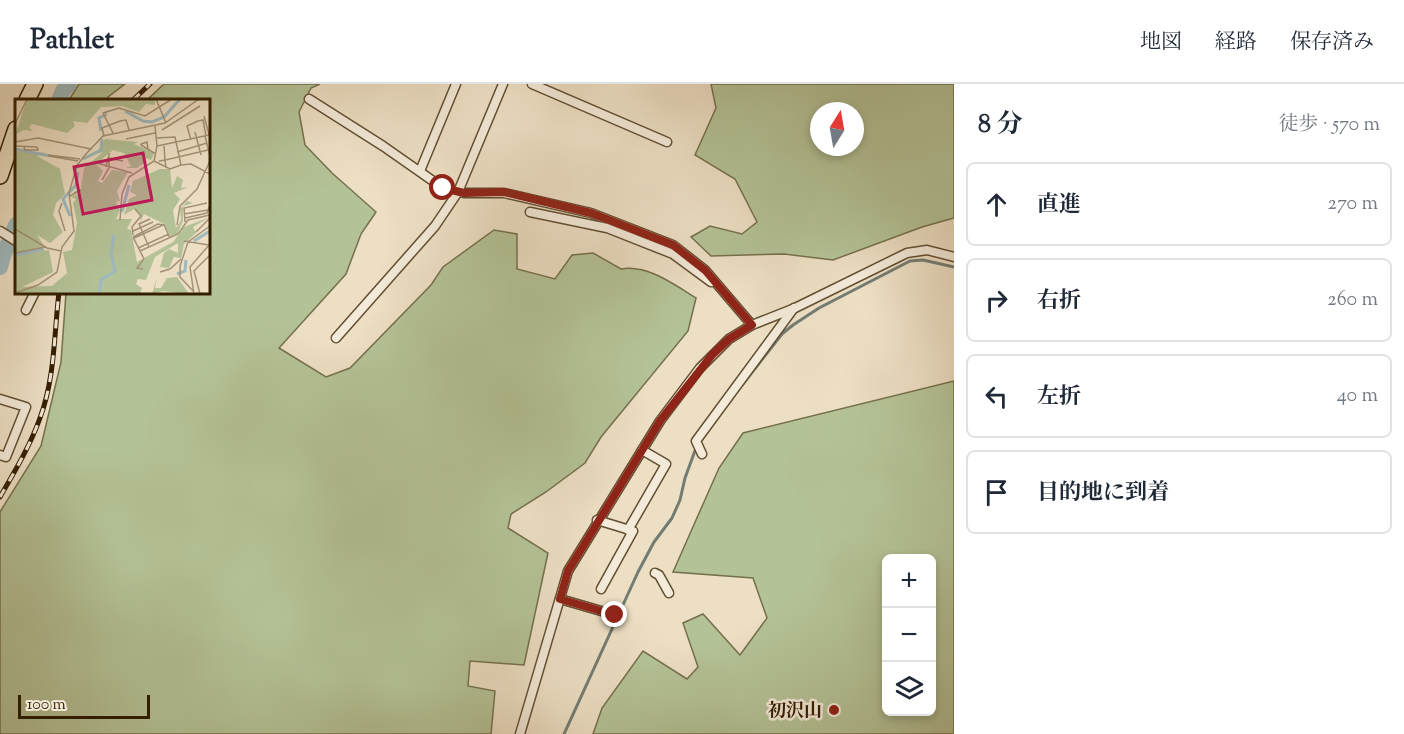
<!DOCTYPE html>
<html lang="ja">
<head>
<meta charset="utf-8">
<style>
	:root { --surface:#fff; --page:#f2f2f3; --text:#1f2937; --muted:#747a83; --line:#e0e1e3 }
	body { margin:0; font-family:"Sorts Mill Goudy","Noto Serif JP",serif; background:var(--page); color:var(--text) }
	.controls { position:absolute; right:18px; bottom:18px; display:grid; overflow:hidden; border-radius:9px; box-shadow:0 3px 9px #0003 }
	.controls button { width:54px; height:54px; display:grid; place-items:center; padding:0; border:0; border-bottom:2px solid var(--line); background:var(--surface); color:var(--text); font:30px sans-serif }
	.compass { position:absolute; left:810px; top:18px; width:54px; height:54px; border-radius:50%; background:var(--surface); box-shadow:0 3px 9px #0003; rotate:11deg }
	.scale { position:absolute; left:18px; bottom:15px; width:132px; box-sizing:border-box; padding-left:6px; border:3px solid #331e00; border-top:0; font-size:16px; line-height:21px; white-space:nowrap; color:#331e00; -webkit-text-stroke:4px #f3ead9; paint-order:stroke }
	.stop { position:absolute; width:18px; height:18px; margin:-14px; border:4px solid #8f2418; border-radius:50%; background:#fff }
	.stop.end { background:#8f2418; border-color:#fff; box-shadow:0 2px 6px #0008 }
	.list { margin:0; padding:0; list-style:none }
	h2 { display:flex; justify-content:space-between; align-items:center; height:78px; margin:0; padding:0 24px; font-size:26px }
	h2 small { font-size:20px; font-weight:400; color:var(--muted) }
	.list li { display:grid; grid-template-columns:39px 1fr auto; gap:18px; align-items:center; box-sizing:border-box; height:84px; margin:0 12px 12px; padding:0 12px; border:2px solid var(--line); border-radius:9px }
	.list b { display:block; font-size:22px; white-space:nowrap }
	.list em { font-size:20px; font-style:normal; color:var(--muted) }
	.icon { flex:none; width:33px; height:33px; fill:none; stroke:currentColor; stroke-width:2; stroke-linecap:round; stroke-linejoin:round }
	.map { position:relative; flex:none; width:954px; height:650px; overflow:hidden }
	header { display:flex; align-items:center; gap:36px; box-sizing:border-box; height:84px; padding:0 30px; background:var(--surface); border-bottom:2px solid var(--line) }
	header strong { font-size:28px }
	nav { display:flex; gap:33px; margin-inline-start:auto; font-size:21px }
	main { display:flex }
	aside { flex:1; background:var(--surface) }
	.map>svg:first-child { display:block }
	.green { fill:#b4c297; stroke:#74704c; stroke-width:1.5; fill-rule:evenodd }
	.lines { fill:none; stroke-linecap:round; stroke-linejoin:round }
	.stream { stroke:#737c73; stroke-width:3 }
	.river { stroke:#9ebabf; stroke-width:16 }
	.minor-casing { stroke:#624e31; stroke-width:11 }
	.trunk-casing { stroke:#331e00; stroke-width:18 }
	.minor { stroke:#f3ead9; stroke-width:8 }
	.trunk { stroke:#eddfc4; stroke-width:15 }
	.rail-casing { stroke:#331e00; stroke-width:5 }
	.rail { stroke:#f3ead9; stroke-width:3; stroke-dasharray:9; stroke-linecap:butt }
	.route { stroke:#8f2418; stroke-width:8 }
	.poi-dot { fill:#8f2418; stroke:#f3ead9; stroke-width:2 }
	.labels { text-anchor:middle; stroke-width:5; stroke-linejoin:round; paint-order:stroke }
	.poi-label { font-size:18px; font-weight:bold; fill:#331e00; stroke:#f3ead9; text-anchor:end }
	.inset-river { fill:none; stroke:#9ebabf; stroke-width:3 }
	.inset-road { fill:none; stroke:#a39276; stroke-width:1.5 }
	.view { fill:#c2185b; fill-opacity:0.15; stroke:#c2185b; stroke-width:3 }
	.inset-edge { fill:none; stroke:#331e00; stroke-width:3 }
</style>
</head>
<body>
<header>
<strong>Pathlet</strong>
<nav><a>地図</a><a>経路</a><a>保存済み</a></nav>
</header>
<main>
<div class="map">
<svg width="954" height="650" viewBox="0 0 954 650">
	<rect width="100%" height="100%" fill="#eddfc4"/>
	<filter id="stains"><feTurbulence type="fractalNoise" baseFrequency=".00333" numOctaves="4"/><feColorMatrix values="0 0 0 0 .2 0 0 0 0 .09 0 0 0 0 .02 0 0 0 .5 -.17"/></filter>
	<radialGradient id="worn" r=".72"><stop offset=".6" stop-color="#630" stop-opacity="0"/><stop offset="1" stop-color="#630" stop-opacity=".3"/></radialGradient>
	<g class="green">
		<path d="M79,0H125L104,16H69Z"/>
		<path d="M164,0H320L311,4L299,28L305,61L332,89L376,128L361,150L346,190L279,264L326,293L350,284L431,201L443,183L494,146L517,150V185L555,195L572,171L593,169L621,185C647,180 675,201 696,214L688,247L601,353L585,379L546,408L511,430L508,444L548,469L524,581L470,577L468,602L495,607L491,650H0V428L41,362L61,278L66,209L208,208V16H147Z"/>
		<path d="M711,0H954V134L922,143L833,176L784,170L711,172L691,153L710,142L742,150L757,138L735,95L695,71L716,24ZM819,27H855V63H819Z"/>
		<path d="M954,297V650H593L602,624L643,567L687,595L698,583L683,539L703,530L740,571L767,534L753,494L673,488L719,384L743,349ZM886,474H932V628H886Z"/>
	</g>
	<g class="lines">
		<g class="stream">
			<path d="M742,301L782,250L793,241L819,224L910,177L923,176L954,183"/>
			<path d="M564,650L638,488L654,458L672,434L680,416L685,394L696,364"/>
		</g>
		<g class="river">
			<path d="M59,16L63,7L69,0"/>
			<path d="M0,183L3,172L16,141"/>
		</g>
		<defs>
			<g id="minor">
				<path d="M532,0L667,58"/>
				<path d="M309,15L383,62L443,104L464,109H504L591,129L673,161L705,186L752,241"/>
				<path d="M420,87L456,0"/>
				<path d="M530,128L607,144L673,170L711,198"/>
				<path d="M0,147L16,157"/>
				<path d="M26,226L35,208"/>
				<path d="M336,254L435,142L458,108L503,0"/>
				<path d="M0,315L26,323L6,373L0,371"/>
				<path d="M702,370L696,357L794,224"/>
				<path d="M597,436L633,447L601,505"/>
				<path d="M628,446L666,380L642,366"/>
				<path d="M655,489L659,491L669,509"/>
				<path d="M560,515L615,531"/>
				<path d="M520,650L568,487L660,337L700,284L729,255L752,241L795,224L907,169L927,166L954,173"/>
			</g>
			<g id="trunk">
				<path d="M27,16L35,0"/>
				<path d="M0,92L16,45"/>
			</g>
		</defs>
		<use href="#minor" class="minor-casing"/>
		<use href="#trunk" class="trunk-casing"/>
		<use href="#minor" class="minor"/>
		<use href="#trunk" class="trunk"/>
		<defs>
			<g id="rail">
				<path d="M133,16L150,0"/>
				<path d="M0,413C15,387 30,362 40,334C55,294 54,250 59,208"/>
			</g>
		</defs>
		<use href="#rail" class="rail-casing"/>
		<use href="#rail" class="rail"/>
	</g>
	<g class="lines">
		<path class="route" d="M443,104L464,109L504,108L591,129L673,161L705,186L752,241L729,255L712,271L660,337L568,487L560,515L615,531"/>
	</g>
	<circle class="poi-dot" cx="834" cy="626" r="6"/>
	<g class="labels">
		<g class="poi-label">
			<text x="822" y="632">初沢山</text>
		</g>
	</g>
	<g transform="translate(15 15)">
		<rect width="195" height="195" fill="#eddfc4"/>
		<path d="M12,0H140V6L131,5L124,13L107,7L86,8L72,24L58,22L60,27L52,34L17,25L14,28L18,32L9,31L0,36ZM90,40L123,43L119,45L139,54L136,61L130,59L132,62L122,69H111L116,67L109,54L98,51L81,65L88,72L83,82L87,84L97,71L113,73L102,92L105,102L101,103L105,111L101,120H117L112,130L116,131L122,163L158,143L169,128L195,118L178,128L181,134L169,145L166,159L159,158L154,169L145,168L149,154L154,150L163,154V144L140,158L131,181L123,180L121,185L127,189L125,195H0V51L31,54L22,57L45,70L50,95L41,104L38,116L48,133L35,144L22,136L29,147L2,155L34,151L38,173L7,188L37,187L52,174L48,153L57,151L62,124L58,104L61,100L56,98L65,94L64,103L69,69L88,53L81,55ZM145,70H155L157,89L162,77L168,81L166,89L173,88L159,94L165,100L158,111L161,129L166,121L165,110L172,102L178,104L168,107V122L162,135L156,138L149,125L129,115L125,123L126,116L119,110L109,116L114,100L122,96L115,93L118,82ZM142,178L140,189H146L152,179L162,178L174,195L148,192L137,195Z" fill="#b4c297"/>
		<path class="inset-river" d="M110,12L128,22L137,23L149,18L165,0M86,32L84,19L92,15M0,50L35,57M68,60L86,51L87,40M107,113L114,86M55,117L48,100L61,86L63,73M179,142L195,132M2,156L29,150M162,175L170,172L171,161M84,195L86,181L100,172L96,155L99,136"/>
		<path class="inset-road" d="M141,0L151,24M88,14L104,9L130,17L157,0M88,14L98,34M189,17L195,39M0,25L12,0M147,31L185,7M180,33L186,56M89,37L87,29L105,22L111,21L114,31M190,37L195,57M111,40L140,34M176,41L172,27L183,22L188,21L191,37M0,43L23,39L76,50M0,47L22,48M142,47L194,36M9,48L10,51H23L22,48M133,50L132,43L126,45V46L139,54H140M162,53L192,44M33,56L65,60M34,57L63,62M139,62L155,70L166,66L160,38L141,39M144,62L150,61L149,47M82,64L117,74M166,66L176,65L195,75M91,68L93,59L108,62M151,69L150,61L193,51M87,81L94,69V54M55,97L66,91L59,94M47,104L44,112L50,132M169,115L193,111M170,119L192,114L194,108M105,121L107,95L114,78L139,62L142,47L140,27M170,123L169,109L192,104M162,126L165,107L182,90L195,62M0,130L32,149L46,152M118,132L138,123M181,133L195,119M118,136L117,128L126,117L120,110M118,138L143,125L149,126L155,139M118,138L129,160L122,169L128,170M119,139L148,126M169,142L194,146M134,148L124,125L135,120M123,149L154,135M125,152L163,135L173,121L195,116M0,154L30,148M145,173L155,170L166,160M179,193L165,178V167L173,143L195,127M0,194L23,186L42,173L47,148L59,132L54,94L62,66L71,55L88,37L150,24L184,0M179,195L175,168L195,145M185,195L179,172L195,156"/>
		<path class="view" d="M128,54L137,101L68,115L59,68Z"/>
		<rect width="195" height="195" class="inset-edge"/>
	</g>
	<rect width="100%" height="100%" filter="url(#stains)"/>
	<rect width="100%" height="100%" fill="url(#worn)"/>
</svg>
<div class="controls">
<button>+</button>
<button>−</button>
<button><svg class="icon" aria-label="layers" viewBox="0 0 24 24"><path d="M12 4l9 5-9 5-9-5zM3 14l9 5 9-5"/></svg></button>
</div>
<svg class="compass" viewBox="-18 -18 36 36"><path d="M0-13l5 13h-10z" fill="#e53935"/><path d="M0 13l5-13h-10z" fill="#747a83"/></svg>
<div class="scale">100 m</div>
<div class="stop" style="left:443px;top:104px"></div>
<div class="stop end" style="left:615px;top:531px"></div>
</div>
<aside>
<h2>8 分<small>徒歩 · 570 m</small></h2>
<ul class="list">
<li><svg class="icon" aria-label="ahead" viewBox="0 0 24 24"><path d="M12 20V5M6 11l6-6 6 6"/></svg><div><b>直進</b></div><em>270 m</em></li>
<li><svg class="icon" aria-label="right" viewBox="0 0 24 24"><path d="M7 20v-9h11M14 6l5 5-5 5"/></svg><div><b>右折</b></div><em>260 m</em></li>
<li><svg class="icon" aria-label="left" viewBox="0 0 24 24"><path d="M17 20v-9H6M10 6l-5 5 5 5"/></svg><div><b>左折</b></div><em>40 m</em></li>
<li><svg class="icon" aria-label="arrive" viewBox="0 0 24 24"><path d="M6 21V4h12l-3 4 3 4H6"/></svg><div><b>目的地に到着</b></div></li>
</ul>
</aside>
</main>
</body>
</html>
